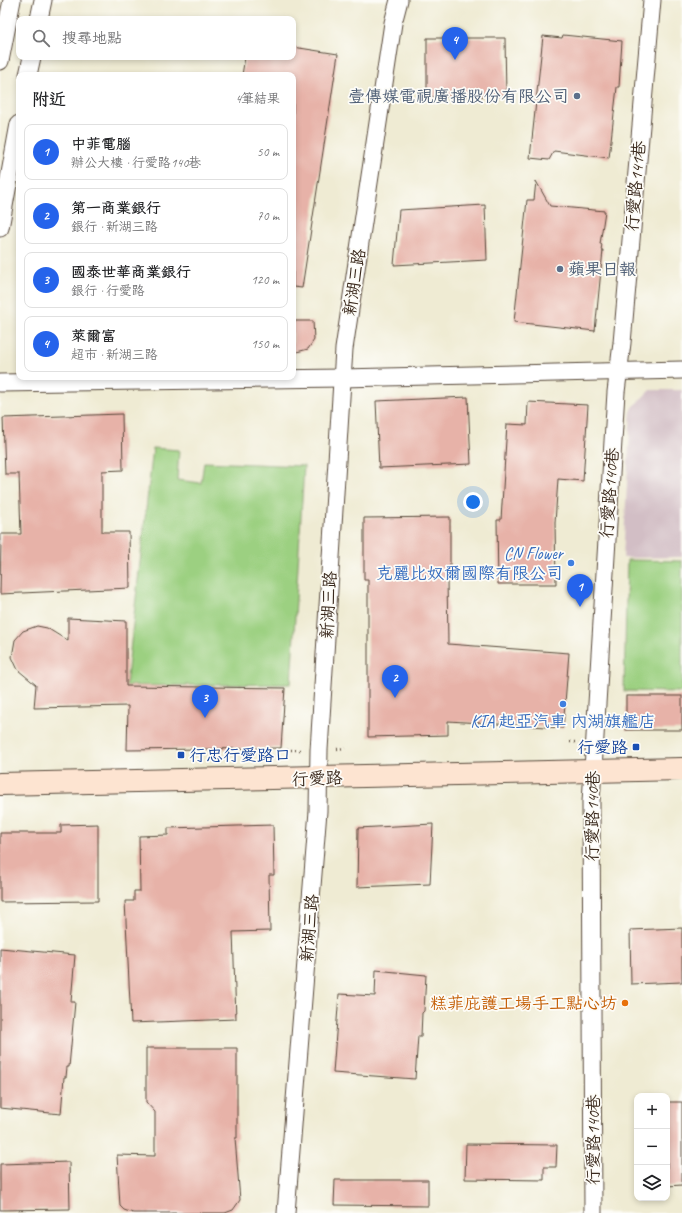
<!DOCTYPE html>
<html lang="zh-TW">
<head>
<meta charset="utf-8">
<style>
	:root { --surface:#fff; --page:#f6f6f6; --text:#202124; --muted:#757577; --line:#e0e0e0; --accent:#2563eb }
	body { margin:0; font-family:Caveat,"LXGW WenKai TC",sans-serif; background:var(--page); color:var(--text) }
	.controls { position:absolute; right:12px; bottom:12px; display:grid; overflow:hidden; border-radius:8px; box-shadow:0 2px 6px #0003 }
	.controls button { width:36px; height:36px; display:grid; place-items:center; padding:0; border:0; border-bottom:1px solid var(--line); background:var(--surface); color:var(--text); font:20px sans-serif }
	.you { position:absolute; left:473px; top:502px; width:14px; height:14px; margin:-10px; border:3px solid #fff; border-radius:50%; background:#1a73e8; box-shadow:0 0 0 6px #1a73e833 }
	.badge { display:grid; place-items:center; width:26px; height:26px; border-radius:50%; background:var(--accent); color:#fff; font-size:13px; font-weight:700 }
	.pin { position:absolute; translate:-50% -33px; filter:drop-shadow(0 1px 2px #0008) }
	.pin::after { content:''; position:absolute; top:21px; width:14px; height:12px; background:inherit; clip-path:polygon(0 0,100% 0,50% 100%) }
	.list { margin:0; padding:0; list-style:none }
	h2 { display:flex; justify-content:space-between; align-items:center; height:52px; margin:0; padding:0 16px; font-size:17px }
	h2 small { font-size:13px; font-weight:400; color:var(--muted) }
	.list li { display:grid; grid-template-columns:26px 1fr auto; gap:12px; align-items:center; box-sizing:border-box; height:56px; margin:0 8px 8px; padding:0 8px; border:1px solid var(--line); border-radius:8px }
	.list b { display:block; font-size:15px; white-space:nowrap }
	.list p { margin:0; font-size:13px; white-space:nowrap; color:var(--muted) }
	.list em { font-size:13px; font-style:normal; color:var(--muted) }
	.icon { flex:none; width:22px; height:22px; fill:none; stroke:currentColor; stroke-width:2; stroke-linecap:round; stroke-linejoin:round }
	.map { position:relative; flex:none; width:682px; height:1213px; overflow:hidden }
	.search { position:absolute; background:var(--surface); box-shadow:0 2px 6px #0003; left:16px; top:16px; width:280px; height:44px; display:flex; align-items:center; gap:10px; box-sizing:border-box; padding:0 14px; border-radius:8px; color:var(--muted); font-size:15px }
	.panel { position:absolute; background:var(--surface); box-shadow:0 2px 6px #0003; left:16px; top:72px; width:280px; height:308px; border-radius:8px }
	.map>svg:first-child { display:block }
	.industrial { fill:#d2bec5 }
	.green { fill:#9cd081; stroke:#6c7d50 }
	.building { fill:#e7b2a8 }
	.lines { fill:none; stroke-linecap:round; stroke-linejoin:round }
	.street-casing { stroke:#564739; stroke-width:19 }
	.secondary-casing { stroke:#564739; stroke-width:24 }
	.path { stroke:#564739; stroke-width:2.5; stroke-dasharray:1 3; stroke-linecap:butt }
	.street { stroke:#fff; stroke-width:17 }
	.secondary { stroke:#fde4d1; stroke-width:22 }
	.service-dot { fill:#5c6f8a; stroke:#fdfcf7; stroke-width:1.5 }
	.shop-dot { fill:#3f7fe0; stroke:#fdfcf7; stroke-width:1.5 }
	.transit-dot { fill:#1a4fb4; stroke:#fdfcf7; stroke-width:1.5 }
	.food-dot { fill:#e8710a; stroke:#fdfcf7; stroke-width:1.5 }
	.labels { text-anchor:middle; stroke-width:3.5; stroke-linejoin:round; paint-order:stroke }
	.service-label { font-size:17px; fill:#4e5e75; stroke:#fdfcf7; text-anchor:end }
	.street-label { font-size:17px; fill:#3b2a1e; stroke:#fdfcf7 }
	.shop-label { font-size:17px; fill:#366cbe; stroke:#fdfcf7; text-anchor:end }
	.transit-label { font-size:17px; fill:#164399; stroke:#fdfcf7; text-anchor:end }
	.food-label { font-size:17px; fill:#c56008; stroke:#fdfcf7; text-anchor:end }
</style>
</head>
<body>
<div class="map">
<svg width="682" height="1213" viewBox="0 0 682 1213">
	<rect width="100%" height="100%" fill="#fdfcf7"/>
	<filter id="ink" filterUnits="userSpaceOnUse"><feTurbulence type="fractalNoise" baseFrequency=".025" numOctaves="2"/><feDisplacementMap in="SourceGraphic" scale="8" xChannelSelector="R" yChannelSelector="G"/><feConvolveMatrix kernelMatrix="1 2 1 2 8 2 1 2 1" color-interpolation-filters="sRGB"/></filter>
	<filter id="wash" filterUnits="userSpaceOnUse"><feTurbulence type="fractalNoise" baseFrequency=".012" numOctaves="4" result="noise"/><feDisplacementMap in="SourceGraphic" scale="16" xChannelSelector="R" yChannelSelector="G"/><feGaussianBlur stdDeviation="0.9" result="paint"/><feColorMatrix in="noise" values="0 0 0 0 0 0 0 0 0 0 0 0 0 0 0 0 0 1.4 0 .05"/><feComposite in="paint" operator="in"/></filter>
	<g filter="url(#wash)">
		<rect width="100%" height="100%" fill="#efebd3"/>
		<path class="industrial" d="M650,390H682V557L623,558L631,409Z"/>
		<g class="green">
			<path d="M153,448L179,450L177,480L201,483L204,462L304,466L291,684L126,686Z"/>
			<path d="M627,560L682,561V692L624,691Z"/>
		</g>
		<g id="blocks">
			<g class="building">
				<path d="M563,35L622,41L619,87H617L609,158L554,151L549,160L530,158L543,36L562,38Z"/>
				<path d="M427,38H505L506,96L427,97Z"/>
				<path d="M293,47L338,54L302,288L293,287V75H242L245,57H293Z"/>
				<path d="M536,181L550,206L605,211L600,244H602L601,250H603L595,331L514,322L527,200H534Z"/>
				<path d="M485,205L487,260L394,265L399,210Z"/>
				<path d="M293,321H313L314,340L308,349L293,353Z"/>
				<path d="M468,397L471,464L379,468L376,401Z"/>
				<path d="M528,402L588,405L583,481L558,479L555,523L556,584H498L497,520H501L507,424L527,425Z"/>
				<path d="M122,414L123,470L102,471V532H129L130,588L0,594L1,534H21L19,474H5L3,418Z"/>
				<path d="M450,517V579H447L448,644L569,653L563,728L448,721V735L368,737V580H364V518Z"/>
				<path d="M68,618L126,621V686L285,688L281,748L127,750L128,706L34,708L36,685L18,670L12,657L15,640L23,631L37,626L47,628L68,641Z"/>
				<rect x="626" y="696" width="56" height="34"/>
				<path d="M98,824V901L0,902V833H61V825Z"/>
				<path d="M433,824L430,884L357,887L358,828Z"/>
				<path d="M273,825L274,875H269L270,931L233,932L236,1019L131,1023L125,901H134V891H140L139,836L168,835V828Z"/>
				<path d="M682,928V982L631,984L630,930Z"/>
				<path d="M0,948L75,955L71,1002H75L69,1067H67L66,1077H64L61,1114L0,1108Z"/>
				<path d="M376,970L426,975L424,1011L422,1013L421,1036H418L415,1079L333,1073L339,994L375,996Z"/>
				<path d="M146,1048H237V1138H235L240,1200L233,1210L225,1213H133L124,1210L120,1206L117,1155L155,1156V1112L146,1102Z"/>
				<path d="M667,1102H682V1185L667,1186Z"/>
				<path d="M466,1144L557,1145L556,1167H544V1180L465,1179Z"/>
				<path d="M69,1162L70,1209L0,1210V1164Z"/>
				<path d="M335,1180H428V1206L334,1205Z"/>
			</g>
		</g>
	</g>
	<g filter="url(#ink)">
		<use href="#blocks" fill-opacity="0" stroke="#564739" stroke-width="1"/>
		<g class="lines">
			<defs>
				<g id="street">
					<path d="M39,19L43,0"/>
					<path d="M0,61L12,0"/>
					<path d="M28,75L32,57"/>
					<path d="M0,228L19,124"/>
					<path d="M0,383L342,378L682,370"/>
					<path d="M286,1213L318,811L319,750L344,349L393,23L399,0"/>
					<path d="M593,1213L591,802L616,392L622,343L652,0"/>
				</g>
				<path id="secondary" d="M0,784L682,769"/>
			</defs>
			<use href="#street" class="street-casing"/>
			<use href="#secondary" class="secondary-casing"/>
			<g class="path">
				<path d="M570,742H578"/>
				<path d="M337,749L345,748"/>
				<path d="M287,750H302"/>
			</g>
			<use href="#street" class="street"/>
			<use href="#secondary" class="secondary"/>
		</g>
	</g>
	<g class="service-dot">
		<circle cx="577" cy="96" r="4"/>
		<circle cx="560" cy="269" r="4"/>
	</g>
	<g class="shop-dot">
		<circle cx="571" cy="563" r="4"/>
		<circle cx="563" cy="704" r="4"/>
	</g>
	<g class="transit-dot">
		<rect x="632" y="743" width="8" height="8" rx="2"/>
		<rect x="177" y="751" width="8" height="8" rx="2"/>
	</g>
	<circle class="food-dot" cx="625" cy="1003" r="4"/>
	<g class="labels">
		<g class="service-label">
			<text x="569" y="102">壹傳媒電視廣播股份有限公司</text>
			<text x="568" y="275" text-anchor="start">蘋果日報</text>
		</g>
		<g class="street-label">
			<text transform="translate(635 186) rotate(-85)" y="6">行愛路141巷</text>
			<text transform="translate(354 282) rotate(-81)" y="6">新湖三路</text>
			<text transform="translate(609 493) rotate(-86)" y="6">行愛路140巷</text>
			<text transform="translate(328 605) rotate(-87)" y="6">新湖三路</text>
			<text transform="translate(317 778) rotate(-2)" y="6">行愛路</text>
			<text transform="translate(592 816) rotate(-89)" y="6">行愛路140巷</text>
			<text transform="translate(309 928) rotate(-85)" y="6">新湖三路</text>
			<text transform="translate(593 1140) rotate(-90)" y="6">行愛路140巷</text>
		</g>
		<g class="shop-label">
			<text x="563" y="559">CN Flower<tspan x="563" dy="20">克麗比奴爾國際有限公司</tspan></text>
			<text x="563" y="727" text-anchor="middle">KIA 起亞汽車 內湖旗艦店</text>
		</g>
		<g class="transit-label">
			<text x="628" y="753">行愛路</text>
			<text x="189" y="761" text-anchor="start">行忠行愛路口</text>
		</g>
		<g class="food-label">
			<text x="617" y="1009">糕菲庇護工場手工點心坊</text>
		</g>
	</g>
</svg>
<div class="controls">
<button>+</button>
<button>−</button>
<button><svg class="icon" aria-label="layers" viewBox="0 0 24 24"><path d="M12 4l9 5-9 5-9-5zM3 14l9 5 9-5"/></svg></button>
</div>
<div class="you"></div>
<div class="pin badge" style="left:580px;top:607px">1</div>
<div class="pin badge" style="left:395px;top:698px">2</div>
<div class="pin badge" style="left:205px;top:718px">3</div>
<div class="pin badge" style="left:455px;top:60px">4</div>
<div class="search"><svg class="icon" aria-label="search" viewBox="0 0 24 24"><circle cx="10" cy="10" r="6"/><path d="M15 15l6 6"/></svg>搜尋地點</div>
<section class="panel">
<h2>附近<small>4筆結果</small></h2>
<ul class="list">
<li><span class="badge">1</span><div><b>中菲電腦</b><p>辦公大樓 · 行愛路140巷</p></div><em>50 m</em></li>
<li><span class="badge">2</span><div><b>第一商業銀行</b><p>銀行 · 新湖三路</p></div><em>70 m</em></li>
<li><span class="badge">3</span><div><b>國泰世華商業銀行</b><p>銀行 · 行愛路</p></div><em>120 m</em></li>
<li><span class="badge">4</span><div><b>萊爾富</b><p>超市 · 新湖三路</p></div><em>150 m</em></li>
</ul>
</section>
</div>
</body>
</html>
